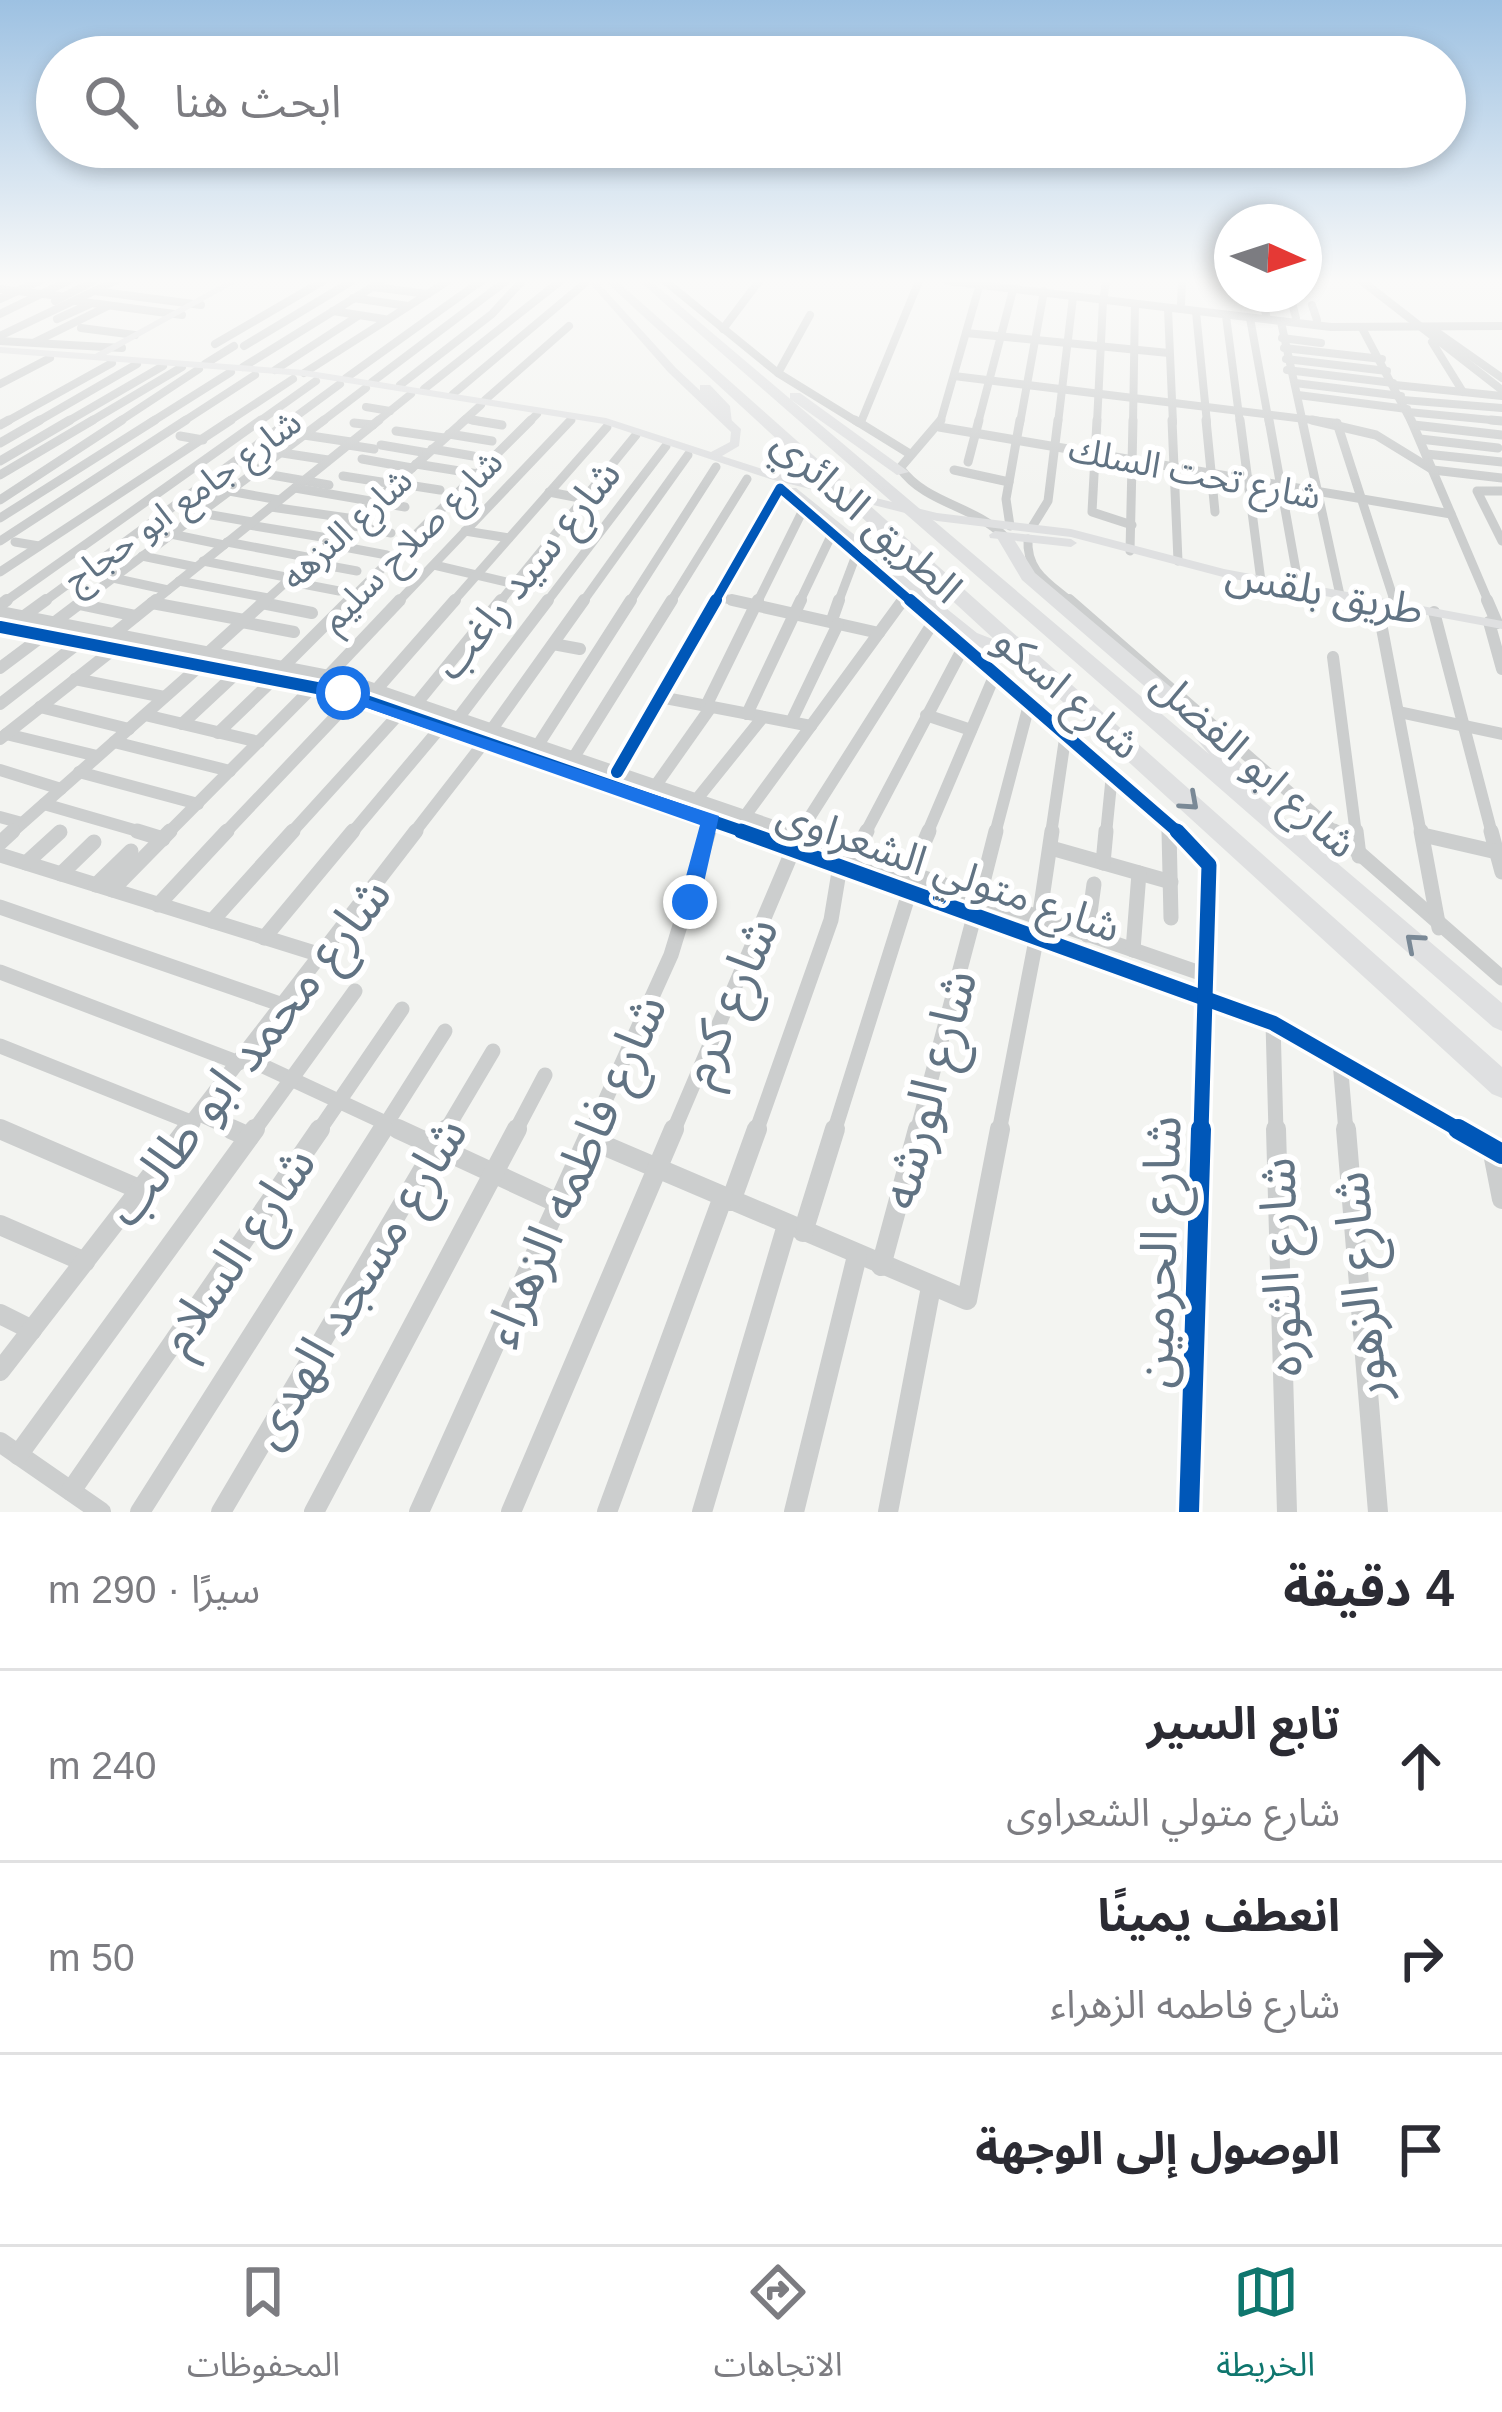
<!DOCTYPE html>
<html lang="ar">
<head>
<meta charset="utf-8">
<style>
	:root { --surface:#fff; --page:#f2f2f3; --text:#2b2b33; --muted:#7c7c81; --line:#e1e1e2; --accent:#0f766e }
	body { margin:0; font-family:Helvetica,"Noto Sans Arabic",sans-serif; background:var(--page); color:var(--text); direction:rtl }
	.compass { position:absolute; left:1214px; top:204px; width:108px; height:108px; border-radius:50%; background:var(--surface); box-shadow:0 6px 18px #0003; rotate:93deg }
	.stop { position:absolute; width:36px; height:36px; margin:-27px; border:9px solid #1a73e8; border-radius:50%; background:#fff }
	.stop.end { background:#1a73e8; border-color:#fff; box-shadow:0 3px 12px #0008 }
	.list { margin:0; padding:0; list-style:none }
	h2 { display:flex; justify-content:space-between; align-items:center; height:156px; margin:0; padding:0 48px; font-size:51px }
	h2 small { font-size:39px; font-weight:400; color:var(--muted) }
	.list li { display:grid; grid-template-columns:78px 1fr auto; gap:36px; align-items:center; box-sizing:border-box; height:192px; padding:0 48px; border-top:3px solid var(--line) }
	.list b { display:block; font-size:45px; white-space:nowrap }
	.list p { margin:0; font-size:39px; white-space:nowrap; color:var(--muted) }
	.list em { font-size:39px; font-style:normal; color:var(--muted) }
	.icon { flex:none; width:66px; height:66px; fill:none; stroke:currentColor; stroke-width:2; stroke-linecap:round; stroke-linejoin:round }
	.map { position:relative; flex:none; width:1502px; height:1512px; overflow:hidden; direction:ltr }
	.search { position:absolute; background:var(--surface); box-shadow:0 6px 18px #0003; left:36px; right:36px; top:36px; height:132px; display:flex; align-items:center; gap:30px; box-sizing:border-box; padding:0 42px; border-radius:66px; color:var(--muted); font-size:45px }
	.sheet { height:732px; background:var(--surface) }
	nav { display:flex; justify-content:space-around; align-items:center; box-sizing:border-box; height:168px; border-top:3px solid var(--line); background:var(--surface); font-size:33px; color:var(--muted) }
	nav a { display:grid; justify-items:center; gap:6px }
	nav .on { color:var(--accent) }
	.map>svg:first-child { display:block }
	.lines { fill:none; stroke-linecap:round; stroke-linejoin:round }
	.street-far4 { stroke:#cccece; stroke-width:8 }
	.street-far3 { stroke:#cccece; stroke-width:9 }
	.street-far2 { stroke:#cccece; stroke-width:12 }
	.street-far1 { stroke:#cccece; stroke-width:15 }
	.street { stroke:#cccece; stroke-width:20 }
	.secondary { fill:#dfe0e1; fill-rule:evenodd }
	.highway { fill:#dfe0e1; fill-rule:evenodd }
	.cycleway-far3-casing { stroke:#fff; stroke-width:15 }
	.cycleway-far2-casing { stroke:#fff; stroke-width:20 }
	.cycleway-far1-casing { stroke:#fff; stroke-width:22 }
	.cycleway-casing { stroke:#fff; stroke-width:27 }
	.cycleway-far3 { stroke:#0057b8; stroke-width:9 }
	.cycleway-far2 { stroke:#0057b8; stroke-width:12 }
	.cycleway-far1 { stroke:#0057b8; stroke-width:15 }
	.cycleway { stroke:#0057b8; stroke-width:20 }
	.oneway { stroke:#7a8996 }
	.route { fill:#1a73e8 }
	.labels { text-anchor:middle; stroke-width:12; stroke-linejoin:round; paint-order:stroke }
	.far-street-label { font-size:36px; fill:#617383; stroke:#fff }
	.street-label { font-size:42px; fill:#617383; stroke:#fff }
	.near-street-label { font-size:51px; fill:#617383; stroke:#fff }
</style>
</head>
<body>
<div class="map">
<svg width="1502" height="1512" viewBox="0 0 1502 1512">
	<rect width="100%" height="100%" fill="#f3f4f1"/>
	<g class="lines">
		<g class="street-far4">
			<path d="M665,281L778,373L859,423"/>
			<path d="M948,281L1331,327L1502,326"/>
			<path d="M1362,281L1502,390"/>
			<path d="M373,287L428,294"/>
			<path d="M0,289L60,296"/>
			<path d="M95,291L201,305"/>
			<path d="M1262,294L1266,315"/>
			<path d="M1104,295L1106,281"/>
			<path d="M353,298L408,306"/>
			<path d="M0,299L39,281"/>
			<path d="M55,301L94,281"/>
			<path d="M76,301L182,315"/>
			<path d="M1292,303L1296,318"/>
			<path d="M1181,304L1182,281"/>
			<path d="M1312,305L1317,320"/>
			<path d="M1168,309L1173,423"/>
			<path d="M333,311L384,319"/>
			<path d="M1196,312L1207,423"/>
			<path d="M0,314L68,281"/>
			<path d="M1226,316L1240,423"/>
			<path d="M1250,318L1269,423"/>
			<path d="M57,319L90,304"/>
			<path d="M1281,322L1303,423"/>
			<path d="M81,328L135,335"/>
			<path d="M1362,328L1412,423"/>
			<path d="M1431,328L1502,378"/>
			<path d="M723,329L759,281"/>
			<path d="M966,333L1169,353"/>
			<path d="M0,336L115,281"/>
			<path d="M1282,338L1321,343"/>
			<path d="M0,341L122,348"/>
			<path d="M35,342L108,306"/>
			<path d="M1432,342L1463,392"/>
			<path d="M215,344L323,281"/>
			<path d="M244,346L352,281"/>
			<path d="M1284,348L1382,359"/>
			<path d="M1286,359L1387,371"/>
			<path d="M205,364L234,346"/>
			<path d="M243,367L382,281"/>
			<path d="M275,370L358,316"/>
			<path d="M1287,370L1393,383"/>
			<path d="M304,373L448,281"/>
			<path d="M778,373L810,315"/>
			<path d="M954,376L1337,423"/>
			<path d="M346,378L481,281"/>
			<path d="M372,382L506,281"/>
			<path d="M1295,383L1401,396"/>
			<path d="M0,384L50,358"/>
			<path d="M400,385L492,314L522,281"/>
			<path d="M1395,385L1502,396"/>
			<path d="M424,389L559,282"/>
			<path d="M453,394L584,284"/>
			<path d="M1298,395L1407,409"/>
			<path d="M485,400L569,326"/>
			<path d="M1403,400L1502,408"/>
			<path d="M366,407L390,411"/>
			<path d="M1408,412L1502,421"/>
			<path d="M466,419L490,423"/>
			<path d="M861,422L919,281"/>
			<path d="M4,423L112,363"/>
			<path d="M35,423L137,364"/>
			<path d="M65,423L163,366"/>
			<path d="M88,423L182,367"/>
			<path d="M117,423L199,369"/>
			<path d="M150,423L231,372"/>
			<path d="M181,423L255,375"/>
			<path d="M226,423L293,379"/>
			<path d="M257,423L316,381"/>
			<path d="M287,423L340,384"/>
			<path d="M320,423L366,388"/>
			<path d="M375,423L411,394"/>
			<path d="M461,423L481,405"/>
			<path d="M528,423L537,414"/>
			<path d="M940,423L979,287"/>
			<path d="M978,423L1013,290"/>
			<path d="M1020,423L1044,291"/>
			<path d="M1058,423L1073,297"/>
			<path d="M1097,423L1103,301"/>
			<path d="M1133,423L1135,304"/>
		</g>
		<g class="street-far3">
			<path d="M472,420L502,425"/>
			<path d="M855,420L910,454"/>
			<path d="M941,420L900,468C926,504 973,505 1004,536"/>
			<path d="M1097,420L1092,512L1132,525"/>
			<path d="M1172,420L1178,561"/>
			<path d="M1206,420L1215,512"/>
			<path d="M1240,420L1261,581"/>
			<path d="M1269,420L1299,587"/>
			<path d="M1302,420L1340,595"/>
			<path d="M1312,420L1376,435L1433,470L1502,478"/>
			<path d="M1411,420L1489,603"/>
			<path d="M1491,420L1502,421"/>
			<path d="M354,423L373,425"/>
			<path d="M1337,423L1395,603"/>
			<path d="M0,425L9,420"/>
			<path d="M1414,425L1502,435"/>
			<path d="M939,427L1451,514"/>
			<path d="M396,431L444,438"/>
			<path d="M449,434L492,441"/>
			<path d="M304,435L351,442"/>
			<path d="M180,436L203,440"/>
			<path d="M1420,439L1498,448"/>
			<path d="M0,443L40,420"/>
			<path d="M348,445L374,449"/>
			<path d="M381,445L428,453"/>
			<path d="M432,449L473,456"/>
			<path d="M276,452L328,460"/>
			<path d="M1426,454L1502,462"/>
			<path d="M362,459L412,468"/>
			<path d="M0,461L70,420"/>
			<path d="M968,462L979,420"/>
			<path d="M416,464L478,474"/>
			<path d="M954,470L1009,482"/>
			<path d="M254,472L329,485"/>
			<path d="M0,475L93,420"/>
			<path d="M343,476L394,484"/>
			<path d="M395,483L440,490"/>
			<path d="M295,488L405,507"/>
			<path d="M229,491L279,500"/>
			<path d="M1502,491H1477L1502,541"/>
			<path d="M549,492L585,499"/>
			<path d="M0,500L122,420"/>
			<path d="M271,507L355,519"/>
			<path d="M200,513L252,522"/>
			<path d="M0,518L155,420"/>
			<path d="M249,525L334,539"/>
			<path d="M349,525L391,533"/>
			<path d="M1010,526L1006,499L1020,420"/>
			<path d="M1032,527L1048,501L1058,420"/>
			<path d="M465,531L509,538"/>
			<path d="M171,534L224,545"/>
			<path d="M1028,539C1026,572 1049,583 1072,603"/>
			<path d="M0,541L186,420"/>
			<path d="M15,542L39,546"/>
			<path d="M227,542L312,558"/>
			<path d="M328,544L387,555"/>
			<path d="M1130,551L1133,420"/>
			<path d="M142,556L196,567"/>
			<path d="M203,561L291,578"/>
			<path d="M308,562L357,571"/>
			<path d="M434,565L515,584"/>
			<path d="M0,572L231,420"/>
			<path d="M113,578L168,590"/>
			<path d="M179,581L268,598"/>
			<path d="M287,581L339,591"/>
			<path d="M718,597L745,603"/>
			<path d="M3,603L261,420"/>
			<path d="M42,603L291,420"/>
			<path d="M80,603L324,420"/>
			<path d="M152,603L379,420"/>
			<path d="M263,603L465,420"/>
			<path d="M347,603L531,420"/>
			<path d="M397,603L571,420"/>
			<path d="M452,603L607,427"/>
			<path d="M499,603L636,435"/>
			<path d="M546,603L666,446"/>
			<path d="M582,603L688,455"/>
			<path d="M629,603L716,467"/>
			<path d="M670,603L747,479"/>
			<path d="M714,603L780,488L913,603"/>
			<path d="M757,603L803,510"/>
			<path d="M799,603L831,536"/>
			<path d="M838,603L855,558"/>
			<path d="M901,603L905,597"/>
		</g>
		<g class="street-far2">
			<path d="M732,600L879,633"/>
			<path d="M910,600L1180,834"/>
			<path d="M1069,600L1337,834"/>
			<path d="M1394,600L1396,605"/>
			<path d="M1487,600L1497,623"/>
			<path d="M1377,602L1421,834"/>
			<path d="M152,603L244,620"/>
			<path d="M262,603L312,613"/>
			<path d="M79,604L136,616"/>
			<path d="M0,605L7,600"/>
			<path d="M0,612L344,679L797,834"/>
			<path d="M1434,612L1492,834"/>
			<path d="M24,616L46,600"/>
			<path d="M832,620L839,600"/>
			<path d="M55,622L84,600"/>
			<path d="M242,622L294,632"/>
			<path d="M1489,622L1502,669"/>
			<path d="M0,627L343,693L750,834"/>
			<path d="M115,633L156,600"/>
			<path d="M553,644L580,649"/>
			<path d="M210,651L266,600"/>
			<path d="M1333,657L1356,834"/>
			<path d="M284,666L350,600"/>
			<path d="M0,668L44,635"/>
			<path d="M328,676L400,600"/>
			<path d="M75,679L164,697"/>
			<path d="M376,690L455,600"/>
			<path d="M660,697L811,726"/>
			<path d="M417,703L501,600"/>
			<path d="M0,704L80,642"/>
			<path d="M706,706L758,600"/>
			<path d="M40,707L129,729"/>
			<path d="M1399,712L1502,734"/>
			<path d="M747,714L801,600"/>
			<path d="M145,715L259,742"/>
			<path d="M926,715L971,730"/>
			<path d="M459,717L548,600"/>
			<path d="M791,722L838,624"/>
			<path d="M182,724L241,669"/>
			<path d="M492,729L584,600"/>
			<path d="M218,733L275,678"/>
			<path d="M6,734L97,756"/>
			<path d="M0,739L114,649"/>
			<path d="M114,742L230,771"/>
			<path d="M538,745L631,600"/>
			<path d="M574,757L672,600"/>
			<path d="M0,770L61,789"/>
			<path d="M79,772L198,804"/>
			<path d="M617,772L716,600"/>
			<path d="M656,785L711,707"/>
			<path d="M697,799L763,717"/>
			<path d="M44,804L148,834"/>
			<path d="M745,816L903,600"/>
			<path d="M0,817L22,823"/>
			<path d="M1169,826V834"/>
			<path d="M10,834L201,665"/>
			<path d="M167,834L314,686"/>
			<path d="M224,834L354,697"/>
			<path d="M290,834L400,713"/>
			<path d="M351,834L441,727"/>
			<path d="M413,834L486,740"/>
			<path d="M708,834L712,821"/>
			<path d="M799,834L934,621"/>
			<path d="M865,834L964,646"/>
			<path d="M927,834L996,672"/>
			<path d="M995,834L1030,701"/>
			<path d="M1051,834L1066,732"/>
			<path d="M1106,834L1112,774"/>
		</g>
		<g class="street-far1">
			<path d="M137,831L163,839"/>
			<path d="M741,831L1273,1023L1463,1132"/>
			<path d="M788,831L1206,975"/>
			<path d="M1169,831L1171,918"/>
			<path d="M1177,831L1209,865L1201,1132"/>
			<path d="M1334,831L1502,978"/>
			<path d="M1356,831L1359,856"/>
			<path d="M1421,831L1439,928"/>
			<path d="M1491,831L1502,872"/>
			<path d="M1423,835L1501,853"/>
			<path d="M0,843L13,831"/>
			<path d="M1051,848L1171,882"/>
			<path d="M855,854L867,831"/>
			<path d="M0,855L321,955"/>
			<path d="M26,863L60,832"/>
			<path d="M1103,863L1106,831"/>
			<path d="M911,873L929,831"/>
			<path d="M61,874L94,842"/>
			<path d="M96,885L131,851"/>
			<path d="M112,890L170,831"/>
			<path d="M979,898L996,831"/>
			<path d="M158,905L227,831"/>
			<path d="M0,907L283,1005"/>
			<path d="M1039,919L1052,831"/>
			<path d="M212,921L293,831"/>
			<path d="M1087,935L1094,884"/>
			<path d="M264,938L353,831"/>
			<path d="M1133,950L1139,873"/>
			<path d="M0,972L239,1063"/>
			<path d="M1273,1023L1276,1132"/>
			<path d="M0,1046L193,1123"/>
			<path d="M244,1057L405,1132"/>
			<path d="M1340,1061L1346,1132"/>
			<path d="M200,1114L238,1132"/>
			<path d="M0,1129L6,1132"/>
			<path d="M184,1132L416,831"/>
			<path d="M253,1132L355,991"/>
			<path d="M318,1132L402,1009"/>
			<path d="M381,1132L445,1031"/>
			<path d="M445,1132L493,1051"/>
			<path d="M515,1132L545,1075"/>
			<path d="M591,1132L671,955L709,831"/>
			<path d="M673,1132L801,831"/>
			<path d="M756,1132L831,920L840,866"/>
			<path d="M834,1132L910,890"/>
			<path d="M917,1132L975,913"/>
			<path d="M999,1132L1037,935"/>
		</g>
		<g class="street">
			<path d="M0,1129L141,1190"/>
			<path d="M231,1129L249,1137"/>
			<path d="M398,1129L560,1204"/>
			<path d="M1276,1129L1287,1512"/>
			<path d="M1346,1129L1378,1512"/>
			<path d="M1458,1129L1502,1154"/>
			<path d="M589,1139L967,1300L1000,1129"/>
			<path d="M1492,1148L1502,1199"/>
			<path d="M731,1201L757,1129"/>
			<path d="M0,1225L85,1262"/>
			<path d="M803,1232L835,1129"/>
			<path d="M881,1266L918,1129"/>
			<path d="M0,1314L32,1330"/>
			<path d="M0,1371L187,1129"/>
			<path d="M0,1442L101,1512"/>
			<path d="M18,1455L255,1129"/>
			<path d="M71,1491L320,1129"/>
			<path d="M140,1512L383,1129"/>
			<path d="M221,1512L447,1129"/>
			<path d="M314,1512L517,1129"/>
			<path d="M419,1512L592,1129"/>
			<path d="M511,1512L674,1129"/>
			<path d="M607,1512L723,1197"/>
			<path d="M702,1512L787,1225"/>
			<path d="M794,1512L857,1256"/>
			<path d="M888,1512L931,1287"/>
			<path d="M1189,1512L1201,1129"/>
		</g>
		<g class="secondary">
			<path d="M228,281H239L106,355L304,370L606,418L711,452L730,442L731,432L668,372L588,281H597L676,368L741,429L739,446L722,456L778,474L937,513L1071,529L1224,569L1502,621V629L1223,577L1071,537L937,521L770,479L604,424L304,376L0,353V347L95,354Z"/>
			<path d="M995,531L1071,539L1077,543L1071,547L990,538L989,535Z"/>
		</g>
		<g class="highway">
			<path d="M605,281H617L1502,1067V1098L1492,1094L1018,661L963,641L786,494V488H796L977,633L995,640Z"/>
			<path d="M639,281H651L1209,754L1172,710L1022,580L996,536L998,533H1010L1035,573L1186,700L1258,783L1261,789L1257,795L1502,1003V1031L1493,1027Z"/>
			<path d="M700,385H710L730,406L732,423H722L717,407L700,391Z"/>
			<path d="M790,393H800L909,472L897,475L790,399Z"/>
		</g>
		<defs>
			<path id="cycleway-far3" d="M714,603L780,488L913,603"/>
			<g id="cycleway-far2">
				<path d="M910,600L1180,834"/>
				<path d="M0,627L343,693L750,834"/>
				<path d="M617,772L716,600"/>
			</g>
			<g id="cycleway-far1">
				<path d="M741,831L1273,1023L1463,1132"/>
				<path d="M1177,831L1209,865L1201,1132"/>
			</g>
			<g id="cycleway">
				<path d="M1458,1129L1502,1154"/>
				<path d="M1189,1512L1201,1129"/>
			</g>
		</defs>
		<use href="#cycleway-far3" class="cycleway-far3-casing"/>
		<use href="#cycleway-far2" class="cycleway-far2-casing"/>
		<use href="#cycleway-far1" class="cycleway-far1-casing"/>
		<use href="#cycleway" class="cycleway-casing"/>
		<use href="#cycleway-far3" class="cycleway-far3"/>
		<use href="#cycleway-far2" class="cycleway-far2"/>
		<use href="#cycleway-far1" class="cycleway-far1"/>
		<use href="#cycleway" class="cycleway"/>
	</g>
	<defs><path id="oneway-chevron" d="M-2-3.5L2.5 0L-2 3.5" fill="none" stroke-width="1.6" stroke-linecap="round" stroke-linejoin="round" transform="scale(3)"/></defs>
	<g class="oneway">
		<use href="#oneway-chevron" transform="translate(1190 802) rotate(42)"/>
		<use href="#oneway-chevron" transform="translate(1414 942) rotate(-139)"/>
	</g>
	<linearGradient id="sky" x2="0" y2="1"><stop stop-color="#9dc1e2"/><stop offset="0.57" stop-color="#fafaf9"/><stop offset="1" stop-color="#fafaf9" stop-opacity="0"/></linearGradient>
	<rect width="1502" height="493" fill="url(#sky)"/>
	<path class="route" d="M336,689L719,816L698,909H682L679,902L700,825L336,697Z"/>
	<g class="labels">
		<g class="far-street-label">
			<text transform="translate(1195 472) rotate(11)" y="13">شارع تحت السلك</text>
			<text transform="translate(182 500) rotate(-36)" y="13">شارع جامع ابو حجاج</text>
			<text transform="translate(346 528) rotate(-42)" y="13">شارع النزهه</text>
			<text transform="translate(411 540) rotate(-45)" y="13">شارع صلاح سليم</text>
		</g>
		<g class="street-label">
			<text transform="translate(868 515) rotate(42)" y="15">الطريق الدائري</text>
			<text transform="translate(527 569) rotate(-51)" y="15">شارع سيد راغب</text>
			<text transform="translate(1325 591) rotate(11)" y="15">طريق بلقس</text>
			<text transform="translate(1068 692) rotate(41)" y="15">شارع اسكو</text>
			<text transform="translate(1255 763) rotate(42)" y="15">شارع ابو الفضل</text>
			<text transform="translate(949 870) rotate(19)" y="15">شارع متولي الشعراوى</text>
		</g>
		<g class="near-street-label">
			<text transform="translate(728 1001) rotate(-67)" y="18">شارع كرم</text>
			<text transform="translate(248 1051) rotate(-52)" y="18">شارع محمد ابو طالب</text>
			<text transform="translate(928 1089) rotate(-75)" y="18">شارع الورشه</text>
			<text transform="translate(574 1170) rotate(-66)" y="18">شارع فاطمه الزهراء</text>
			<text transform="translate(236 1250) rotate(-56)" y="18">شارع السلام</text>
			<text transform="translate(1158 1252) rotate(-88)" y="18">شارع الحرمين</text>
			<text transform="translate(1280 1267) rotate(-92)" y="18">شارع الثوره</text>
			<text transform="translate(357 1282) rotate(-59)" y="18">شارع مسجد الهدى</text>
			<text transform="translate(1359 1286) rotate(-95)" y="18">شارع الزهور</text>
		</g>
	</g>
</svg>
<svg class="compass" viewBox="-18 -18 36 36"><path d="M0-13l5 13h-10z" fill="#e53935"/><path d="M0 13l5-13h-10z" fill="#7c7c81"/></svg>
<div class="stop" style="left:343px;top:693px"></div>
<div class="stop end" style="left:690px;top:902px"></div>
<div class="search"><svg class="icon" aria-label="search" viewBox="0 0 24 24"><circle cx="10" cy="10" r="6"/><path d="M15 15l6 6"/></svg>ابحث هنا</div>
</div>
<section class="sheet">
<h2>4 دقيقة<small>سيرًا · 290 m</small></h2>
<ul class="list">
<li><svg class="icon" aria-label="ahead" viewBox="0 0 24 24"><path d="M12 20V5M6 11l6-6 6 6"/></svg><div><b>تابع السير</b><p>شارع متولي الشعراوى</p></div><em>240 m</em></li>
<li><svg class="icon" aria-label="right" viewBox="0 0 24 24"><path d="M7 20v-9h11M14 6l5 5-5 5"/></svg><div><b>انعطف يمينًا</b><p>شارع فاطمه الزهراء</p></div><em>50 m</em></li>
<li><svg class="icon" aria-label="arrive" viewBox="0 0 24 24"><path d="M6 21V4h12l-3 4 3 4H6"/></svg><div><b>الوصول إلى الوجهة</b></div></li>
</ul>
</section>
<nav>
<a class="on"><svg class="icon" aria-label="map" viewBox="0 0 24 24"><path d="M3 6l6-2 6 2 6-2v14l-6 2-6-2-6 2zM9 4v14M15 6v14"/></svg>الخريطة</a>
<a><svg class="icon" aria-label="directions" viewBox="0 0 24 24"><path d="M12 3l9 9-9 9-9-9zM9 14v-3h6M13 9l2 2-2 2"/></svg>الاتجاهات</a>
<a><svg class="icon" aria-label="saved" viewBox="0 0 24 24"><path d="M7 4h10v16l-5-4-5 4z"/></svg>المحفوظات</a>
</nav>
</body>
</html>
